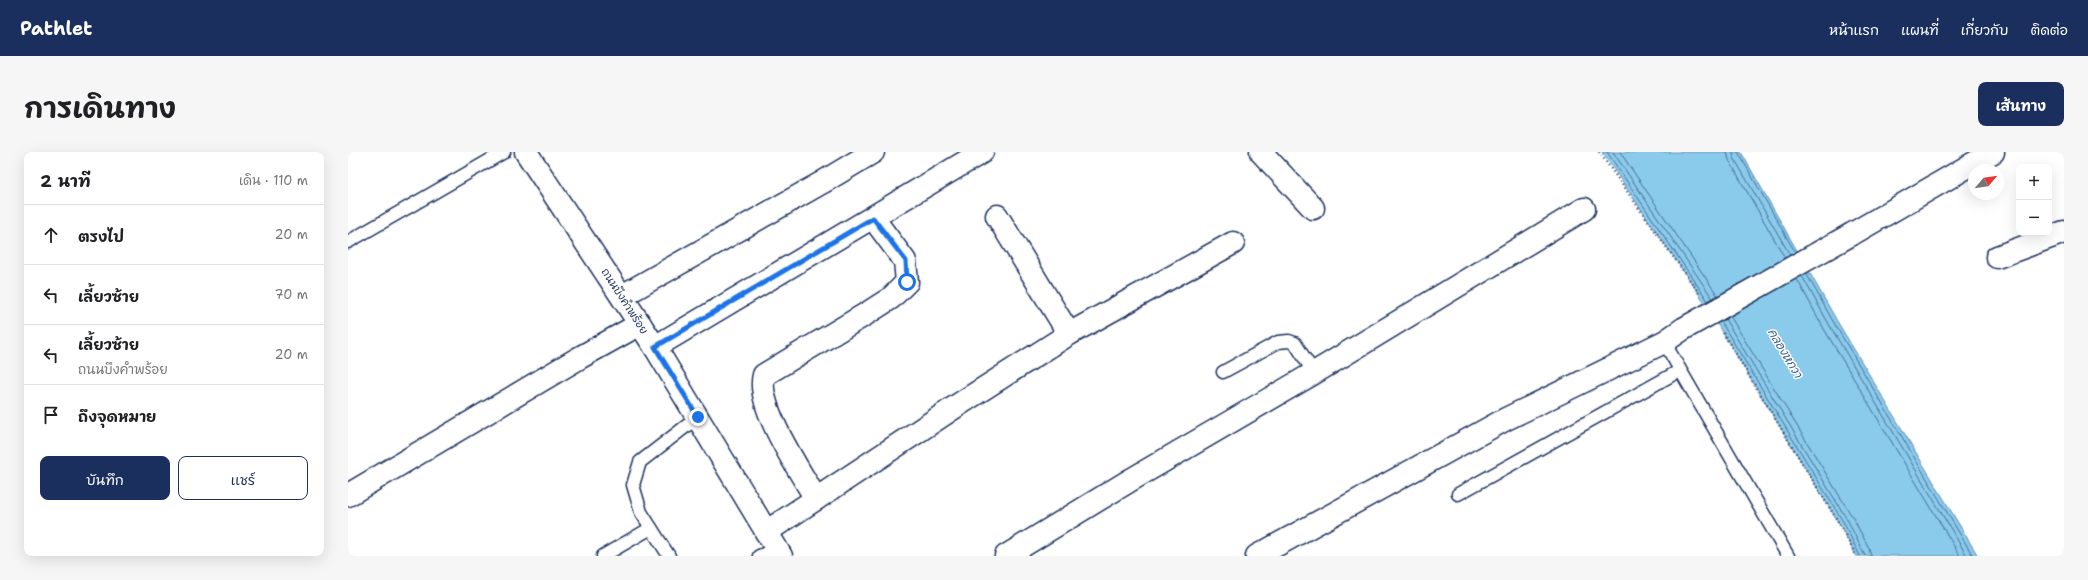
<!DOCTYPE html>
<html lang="th">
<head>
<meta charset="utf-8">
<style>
	:root { --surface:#fff; --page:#f6f6f6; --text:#202124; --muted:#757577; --line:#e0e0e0; --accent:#1b2f5e }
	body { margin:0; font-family:"Shantell Sans","Playpen Sans Thai",sans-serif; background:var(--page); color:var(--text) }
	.controls { position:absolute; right:12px; top:12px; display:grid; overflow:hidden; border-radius:8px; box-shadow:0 4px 16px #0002 }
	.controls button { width:36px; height:36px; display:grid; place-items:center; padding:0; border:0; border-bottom:1px solid var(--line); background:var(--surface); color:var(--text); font:20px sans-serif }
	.compass { position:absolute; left:1620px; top:12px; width:36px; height:36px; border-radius:50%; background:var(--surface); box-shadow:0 4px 16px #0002; rotate:61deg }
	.stop { position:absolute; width:12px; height:12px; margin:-9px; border:3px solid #1a73e8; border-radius:50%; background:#fff }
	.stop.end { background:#1a73e8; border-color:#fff; box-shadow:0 1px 4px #0008 }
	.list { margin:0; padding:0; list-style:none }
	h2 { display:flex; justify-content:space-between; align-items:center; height:52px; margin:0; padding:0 16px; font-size:17px }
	h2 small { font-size:13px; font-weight:400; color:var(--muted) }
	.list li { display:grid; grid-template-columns:26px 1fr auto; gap:12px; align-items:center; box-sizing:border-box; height:60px; padding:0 16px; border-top:1px solid var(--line) }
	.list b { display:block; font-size:15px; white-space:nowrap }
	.list p { margin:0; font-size:13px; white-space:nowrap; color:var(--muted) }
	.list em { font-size:13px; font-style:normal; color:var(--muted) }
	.actions { display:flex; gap:8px; padding:12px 16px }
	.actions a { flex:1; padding:9px 0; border:1px solid var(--accent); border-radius:8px; text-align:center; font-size:14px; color:var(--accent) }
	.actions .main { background:var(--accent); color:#fff }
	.icon { flex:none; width:22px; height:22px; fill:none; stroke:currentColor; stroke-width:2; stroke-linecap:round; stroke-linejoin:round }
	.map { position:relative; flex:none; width:1716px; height:404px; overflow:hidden; border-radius:8px }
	header { display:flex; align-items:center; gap:24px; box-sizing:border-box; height:56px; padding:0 20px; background:var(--accent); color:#fff }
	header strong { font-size:19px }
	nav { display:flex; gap:22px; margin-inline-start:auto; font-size:14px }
	.intro { display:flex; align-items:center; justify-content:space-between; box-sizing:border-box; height:96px; padding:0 24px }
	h1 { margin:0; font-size:28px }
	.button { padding:10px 18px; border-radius:8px; background:var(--accent); color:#fff; font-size:14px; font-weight:700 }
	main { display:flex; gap:24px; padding:0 24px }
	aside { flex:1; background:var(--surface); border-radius:8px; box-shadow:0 4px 16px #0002 }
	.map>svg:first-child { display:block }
	.water { fill:#8acaeb; stroke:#5e8cb3 }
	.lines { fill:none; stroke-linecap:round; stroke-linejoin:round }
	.shore { stroke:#476d96; stroke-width:1 }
	.service-casing { stroke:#1b2f5e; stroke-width:15 }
	.minor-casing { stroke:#1b2f5e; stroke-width:25 }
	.path { stroke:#1b2f5e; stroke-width:2.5; stroke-dasharray:1 3; stroke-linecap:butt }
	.service { stroke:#fff; stroke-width:12 }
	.minor { stroke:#fff; stroke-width:22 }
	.minor-bridge-casing { stroke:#1b2f5e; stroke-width:25; stroke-linecap:butt }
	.minor-bridge { stroke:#fff; stroke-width:22 }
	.route { stroke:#1a73e8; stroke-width:5 }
	.labels { text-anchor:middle; stroke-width:3; stroke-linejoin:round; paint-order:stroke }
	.street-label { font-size:11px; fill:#1b2f5e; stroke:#fff }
	.water-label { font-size:12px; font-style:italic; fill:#3c5e88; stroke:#fff }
</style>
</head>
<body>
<header>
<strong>Pathlet</strong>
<nav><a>หน้าแรก</a><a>แผนที่</a><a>เกี่ยวกับ</a><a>ติดต่อ</a></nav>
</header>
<div class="intro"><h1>การเดินทาง</h1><a class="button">เส้นทาง</a></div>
<main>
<aside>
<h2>2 นาที<small>เดิน · 110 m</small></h2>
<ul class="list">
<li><svg class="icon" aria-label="ahead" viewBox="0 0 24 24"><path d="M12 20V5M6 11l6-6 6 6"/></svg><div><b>ตรงไป</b></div><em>20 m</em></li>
<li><svg class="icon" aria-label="left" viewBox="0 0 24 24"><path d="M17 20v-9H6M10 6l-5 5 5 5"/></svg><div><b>เลี้ยวซ้าย</b></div><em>70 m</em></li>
<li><svg class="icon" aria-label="left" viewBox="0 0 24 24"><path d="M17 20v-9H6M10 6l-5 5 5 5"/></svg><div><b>เลี้ยวซ้าย</b><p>ถนนบึงคำพร้อย</p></div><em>20 m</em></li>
<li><svg class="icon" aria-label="arrive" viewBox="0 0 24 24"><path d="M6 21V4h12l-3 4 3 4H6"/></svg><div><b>ถึงจุดหมาย</b></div></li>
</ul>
<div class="actions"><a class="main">บันทึก</a><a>แชร์</a></div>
</aside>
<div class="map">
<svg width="1716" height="404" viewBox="0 0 1716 404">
	<rect width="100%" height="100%" fill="#fff"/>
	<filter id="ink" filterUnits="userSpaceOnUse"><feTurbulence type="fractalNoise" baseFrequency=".025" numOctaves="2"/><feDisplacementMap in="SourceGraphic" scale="8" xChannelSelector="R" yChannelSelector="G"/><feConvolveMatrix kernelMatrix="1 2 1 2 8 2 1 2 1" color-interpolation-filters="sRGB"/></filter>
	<g filter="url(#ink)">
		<path class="water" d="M1254,0H1393L1489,169L1630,404H1508L1492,373L1351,142Z"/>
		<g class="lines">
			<g class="shore">
				<path d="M1259,0L1360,149"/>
				<path d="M1265,0L1365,147"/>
				<path d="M1272,0L1370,144"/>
				<path d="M1379,0L1381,8L1437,106"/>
				<path d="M1385,0L1386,6L1442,103"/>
				<path d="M1390,0L1447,100"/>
				<path d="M1458,121L1486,171L1625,404"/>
				<path d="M1454,124L1482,174L1619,404"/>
				<path d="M1449,127L1476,177L1612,404"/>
				<path d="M1382,164L1505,366L1521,396L1523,404"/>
				<path d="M1377,167L1500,369L1517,404"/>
				<path d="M1373,170L1496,371L1512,404"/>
			</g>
			<defs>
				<g id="service">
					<path d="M0,90L156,0"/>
					<path d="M1316,190L1440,404"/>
					<path d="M875,220L930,190L941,189L947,191L966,221"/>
					<path d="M1110,342L1331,219"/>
					<path d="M255,404L303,376"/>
					<path d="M321,404L293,360L285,333L292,310L350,265"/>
					<path d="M411,404L429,397"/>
				</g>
				<g id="minor">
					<path d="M178,0L307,195L433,404"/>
					<path d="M913,0L965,56"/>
					<path d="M649,64L721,182"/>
					<path d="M1504,82L1645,0"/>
					<path d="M1649,105L1716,80"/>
					<path d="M274,144L475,30L525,0"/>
					<path d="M307,195L634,0"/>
					<path d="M0,343L231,206L292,172"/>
					<path d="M468,347C452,319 407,253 416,223L518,162L543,146L559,130L557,109L525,66"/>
					<path d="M418,380L613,251L721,182L885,91"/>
					<path d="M658,404L781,329L966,221L1236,57"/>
					<path d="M909,404L1158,267L1316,190L1335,177"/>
				</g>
			</defs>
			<use href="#service" class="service-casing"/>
			<use href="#minor" class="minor-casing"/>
			<g class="path">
				<path d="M1251,0L1351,141"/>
				<path d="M1375,181L1492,373L1508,404"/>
			</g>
			<use href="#service" class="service"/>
			<use href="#minor" class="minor"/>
			<defs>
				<path id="minor-bridge" d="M1335,177L1504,82"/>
			</defs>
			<use href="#minor-bridge" class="minor-bridge-casing"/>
			<use href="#minor-bridge" class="minor-bridge"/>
		</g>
	</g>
	<g class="lines" filter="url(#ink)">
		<path class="route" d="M350,265L307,195L525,66L558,109L559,130"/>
	</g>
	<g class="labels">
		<g class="street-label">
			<text transform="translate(277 149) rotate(57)" y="4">ถนนบึงคำพร้อย</text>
		</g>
		<g class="water-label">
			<text transform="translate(1437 201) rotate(59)" y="4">คลองหกวา</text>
		</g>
	</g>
</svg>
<div class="controls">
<button>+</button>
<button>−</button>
</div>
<svg class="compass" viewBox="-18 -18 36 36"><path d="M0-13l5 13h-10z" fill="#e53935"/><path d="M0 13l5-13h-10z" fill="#757577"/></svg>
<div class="stop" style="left:559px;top:130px"></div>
<div class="stop end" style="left:350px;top:265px"></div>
</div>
</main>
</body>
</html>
